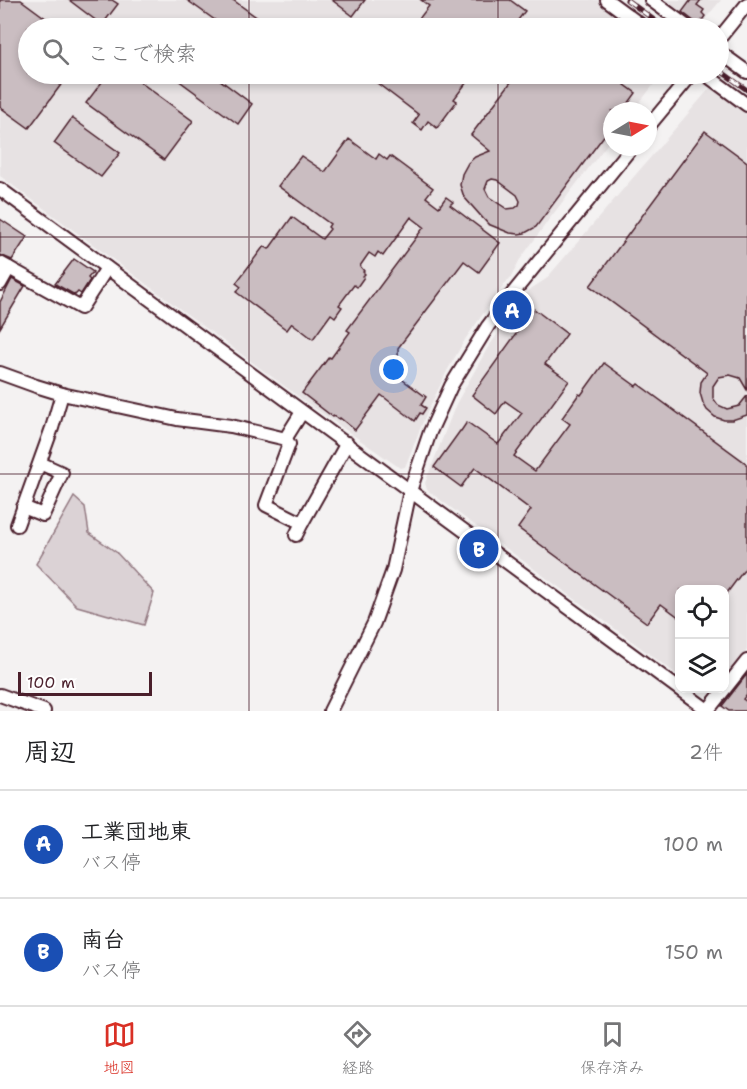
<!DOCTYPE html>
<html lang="ja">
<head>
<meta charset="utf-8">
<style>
	:root { --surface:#fff; --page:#f2f2f2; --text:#202124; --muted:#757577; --line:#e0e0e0; --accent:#d93025 }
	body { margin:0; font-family:"Shantell Sans","Klee One",sans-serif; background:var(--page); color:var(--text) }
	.controls { position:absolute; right:18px; bottom:18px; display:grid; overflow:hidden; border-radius:12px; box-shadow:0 3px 9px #0003 }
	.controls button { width:54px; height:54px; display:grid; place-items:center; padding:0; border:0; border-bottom:2px solid var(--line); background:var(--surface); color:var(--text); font:30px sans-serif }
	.compass { position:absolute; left:603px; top:102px; width:54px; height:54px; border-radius:50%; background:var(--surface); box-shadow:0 3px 9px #0003; rotate:80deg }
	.scale { position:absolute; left:18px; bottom:15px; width:134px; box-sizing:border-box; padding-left:6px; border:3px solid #4a1f2b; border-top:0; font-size:16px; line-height:21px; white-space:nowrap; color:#4a1f2b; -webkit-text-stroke:4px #fff; paint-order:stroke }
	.you { position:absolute; left:394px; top:370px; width:21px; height:21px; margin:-15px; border:4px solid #fff; border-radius:50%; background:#1a73e8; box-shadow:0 0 0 9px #1a73e833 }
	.badge { display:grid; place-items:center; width:39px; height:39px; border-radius:50%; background:var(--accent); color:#fff; font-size:20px; font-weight:700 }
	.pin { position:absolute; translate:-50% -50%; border:3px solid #fff; box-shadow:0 2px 6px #0006 }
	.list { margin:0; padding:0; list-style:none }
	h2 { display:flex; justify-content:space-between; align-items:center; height:78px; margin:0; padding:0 24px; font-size:26px }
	h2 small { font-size:20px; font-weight:400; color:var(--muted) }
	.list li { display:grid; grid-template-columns:39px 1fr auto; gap:18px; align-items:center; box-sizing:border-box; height:108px; padding:0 24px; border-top:2px solid var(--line) }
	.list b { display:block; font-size:22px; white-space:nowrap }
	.list p { margin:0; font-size:20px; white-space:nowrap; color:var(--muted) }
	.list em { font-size:20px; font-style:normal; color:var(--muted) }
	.icon { flex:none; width:33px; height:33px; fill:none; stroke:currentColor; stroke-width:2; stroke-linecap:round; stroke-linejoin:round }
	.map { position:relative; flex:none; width:747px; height:711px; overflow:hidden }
	.search { position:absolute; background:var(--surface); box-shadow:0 3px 9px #0003; left:18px; right:18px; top:18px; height:66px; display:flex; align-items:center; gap:15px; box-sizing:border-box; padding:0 21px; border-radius:33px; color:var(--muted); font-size:22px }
	.sheet { height:294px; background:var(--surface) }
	nav { display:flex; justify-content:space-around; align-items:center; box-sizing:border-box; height:84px; border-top:2px solid var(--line); background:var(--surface); font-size:16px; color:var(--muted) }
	nav a { display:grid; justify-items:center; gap:3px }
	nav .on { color:var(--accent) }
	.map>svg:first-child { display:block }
	.built { fill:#e7e2e3 }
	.green { fill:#dbd2d5; stroke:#927880; stroke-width:1.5 }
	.building { fill:#cabdc1; stroke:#4a1f2b; stroke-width:1.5; fill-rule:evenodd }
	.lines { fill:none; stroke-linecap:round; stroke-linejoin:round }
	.minor-casing { stroke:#4a1f2b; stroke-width:16 }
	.minor { stroke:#fff; stroke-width:12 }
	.rail-casing { stroke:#4a1f2b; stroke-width:5 }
	.rail { stroke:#fff; stroke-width:3; stroke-dasharray:9; stroke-linecap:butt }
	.grid { fill:none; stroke:#4a1f2b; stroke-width:1.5; stroke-opacity:0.55 }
</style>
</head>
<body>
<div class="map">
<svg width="747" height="711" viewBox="0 0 747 711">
	<rect width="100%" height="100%" fill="#f4f2f2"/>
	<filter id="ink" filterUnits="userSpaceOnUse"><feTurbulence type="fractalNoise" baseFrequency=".0167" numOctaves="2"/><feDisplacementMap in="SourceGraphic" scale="12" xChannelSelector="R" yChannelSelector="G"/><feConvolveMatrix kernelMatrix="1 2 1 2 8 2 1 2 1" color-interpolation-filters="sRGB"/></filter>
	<g filter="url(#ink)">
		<g class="built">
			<path d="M0,0H600L638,28H28V74H662L633,111H612V138L550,218L519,261L511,277L500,290L466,338L447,371L424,419L405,467L400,468L310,405L0,176Z"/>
			<path d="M661,0H721L700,25L695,26Z"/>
			<path d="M715,87L747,111V650L725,679L724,590H680L679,676L427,490L425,483L456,404L487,349L529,290L546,279L710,88Z"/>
		</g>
		<path class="green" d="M74,497L85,507L89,533L116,552L154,593L144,625L77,606L36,564Z"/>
		<g class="building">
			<path d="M0,0H21L59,28H28V74H69L29,128L0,107Z"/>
			<path d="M69,0H112L118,4L102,25Z"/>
			<path d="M187,0H233L263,22L258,28H226Z"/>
			<path d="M332,0H365L353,16Z"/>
			<path d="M421,0H510L525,11L512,28H412L429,6Z"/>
			<path d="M691,0H701L697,5L704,10L702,13L705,16L699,25L682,12Z"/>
			<path d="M108,74H129L193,121L164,160L86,103Z"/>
			<path d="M170,74H212L252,104L238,124Z"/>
			<path d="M378,74H473L454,99L457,101L437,128L428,121L422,130L413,123L419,115L373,80Z"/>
			<path d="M517,74H610L636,93L623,111H612V125L536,227L525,233L519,234L510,233L488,224L464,197L460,185L462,174L468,163L475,157L490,151L471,135ZM492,179L497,180L517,195L520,201L519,205L515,208L507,209L489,197L485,189L488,181Z"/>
			<path d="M72,118L120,153L101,177L54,143Z"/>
			<path d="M705,131L747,162V390L740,378L730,375L719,377L713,386V398L718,405L727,409L739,406L747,396V415L732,420H724L715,417L707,410L703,403L700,393L701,382L707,373L590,286Z"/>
			<path d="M349,139L376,159L379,154L387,160L390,156L433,188L426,197L439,207L446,197L453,202L450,205L500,243L479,272L464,261L398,348L399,377L426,397L421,405L426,408L422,414L420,413L415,421L381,395L355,430L340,418L339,419L334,416L333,417L302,393L329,357L331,358L350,332L347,330L424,227L411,217L383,256L378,252L375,257L369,253L360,266L364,271L363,272L365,274L363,276L364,277L357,287L354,285L339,305L342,307L335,317L331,314L313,339L292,323L287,330L236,292L241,287L236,283L264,246L269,249L292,217L322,239L330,229L328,227L330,224L278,186L301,156L325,172Z"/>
			<path d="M0,219L27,237L12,260L0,255Z"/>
			<path d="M74,259L93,272L88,278L90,280L81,294L78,292L75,295L55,284Z"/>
			<path d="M12,279L25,286L0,328V302Z"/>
			<path d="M534,309L567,334L545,364L569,381L514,456L535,471L570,424L562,418L579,394L581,395L604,363L636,386L638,384L747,464V566L724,597V590H680V618L661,604L647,623L518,528L531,510L475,468L474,469L461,487L434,467L460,431H461L467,422L498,444L522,413L505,401L496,414L472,395Z"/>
			<path d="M747,674V694L743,699L747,702V711H729L722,706Z"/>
		</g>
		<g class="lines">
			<defs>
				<g id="minor">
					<path d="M607,0L645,28"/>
					<path d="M651,0L689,28"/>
					<path d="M718,40L747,4"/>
					<path d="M718,51L747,72"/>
					<path d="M705,74L747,105"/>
					<path d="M648,127L692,74"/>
					<path d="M0,189L709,711"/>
					<path d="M0,263L81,308L107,268"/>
					<path d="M0,284L9,268"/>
					<path d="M0,373L36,386L62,394L177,419L231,426L286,439L287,436L302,412"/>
					<path d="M286,439L289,444L266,505L302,523"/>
					<path d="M23,507L43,515L62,473L40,463"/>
					<path d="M17,525L52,428L62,394"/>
					<path d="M296,535L302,523L347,443"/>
					<path d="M0,695L44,711"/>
					<path d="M708,710L747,661"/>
					<path d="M330,711L374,623L393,570L410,491L430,432L451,386L488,326L513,293L632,147"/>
				</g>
			</defs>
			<use href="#minor" class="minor-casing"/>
			<use href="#minor" class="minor"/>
			<defs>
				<g id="rail">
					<path d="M627,0L665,28"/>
					<path d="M718,69L747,90"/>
				</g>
			</defs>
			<use href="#rail" class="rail-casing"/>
			<use href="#rail" class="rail"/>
		</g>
	</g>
	<path class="grid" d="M249,0V28M498,0V28M249,74V711M498,74V711M0,237H747M0,474H747"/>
</svg>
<div class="controls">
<button><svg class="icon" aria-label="locate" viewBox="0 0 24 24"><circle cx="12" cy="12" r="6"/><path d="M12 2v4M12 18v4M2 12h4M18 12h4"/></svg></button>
<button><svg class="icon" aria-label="layers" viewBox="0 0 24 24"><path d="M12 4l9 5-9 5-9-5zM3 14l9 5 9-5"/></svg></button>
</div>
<svg class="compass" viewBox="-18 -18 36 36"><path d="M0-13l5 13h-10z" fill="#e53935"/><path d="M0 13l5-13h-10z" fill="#757577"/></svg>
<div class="scale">100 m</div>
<div class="you"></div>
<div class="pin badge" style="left:512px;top:310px;background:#1a4fb4">A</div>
<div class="pin badge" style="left:479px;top:549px;background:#1a4fb4">B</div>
<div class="search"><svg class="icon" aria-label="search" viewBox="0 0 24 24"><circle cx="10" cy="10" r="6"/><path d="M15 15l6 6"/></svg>ここで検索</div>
</div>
<section class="sheet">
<h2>周辺<small>2件</small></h2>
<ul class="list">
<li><span class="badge" style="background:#1a4fb4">A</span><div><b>工業団地東</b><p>バス停</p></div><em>100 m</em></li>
<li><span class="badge" style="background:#1a4fb4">B</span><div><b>南台</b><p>バス停</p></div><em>150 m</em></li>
</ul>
</section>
<nav>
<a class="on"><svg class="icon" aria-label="map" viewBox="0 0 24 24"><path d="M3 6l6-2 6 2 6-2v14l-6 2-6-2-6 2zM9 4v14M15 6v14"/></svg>地図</a>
<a><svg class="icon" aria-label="directions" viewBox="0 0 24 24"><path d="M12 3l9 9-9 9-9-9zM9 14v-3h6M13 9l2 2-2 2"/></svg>経路</a>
<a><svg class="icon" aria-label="saved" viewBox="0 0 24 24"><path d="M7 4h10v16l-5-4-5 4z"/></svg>保存済み</a>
</nav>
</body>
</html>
